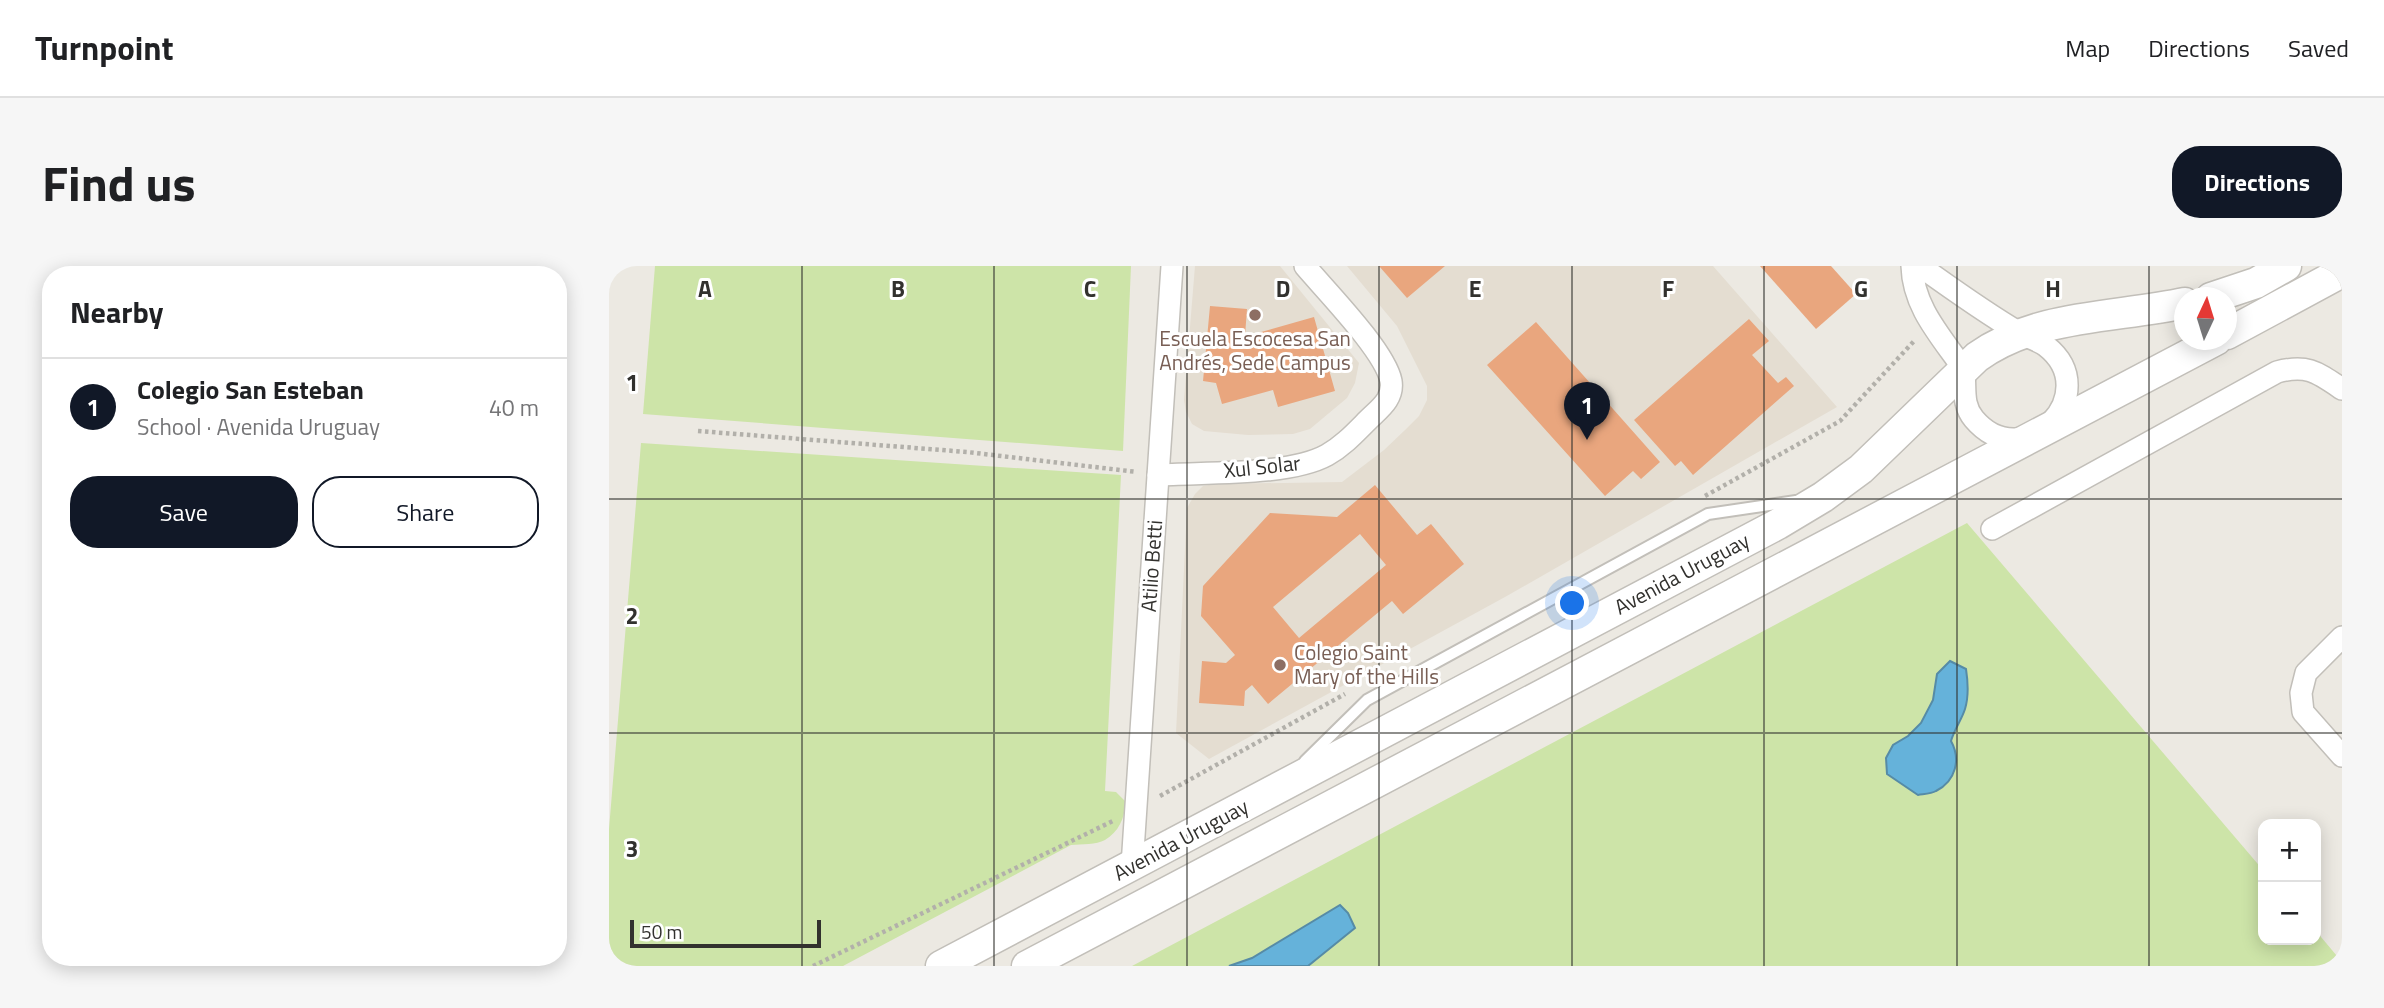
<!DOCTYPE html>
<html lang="en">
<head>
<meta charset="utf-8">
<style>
	:root { --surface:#fff; --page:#f6f6f6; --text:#202124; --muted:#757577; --line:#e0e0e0; --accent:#111827 }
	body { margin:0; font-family:"Titillium Web",sans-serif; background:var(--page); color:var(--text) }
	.controls { position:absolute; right:21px; bottom:21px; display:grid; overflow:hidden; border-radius:14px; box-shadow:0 4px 18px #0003 }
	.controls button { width:63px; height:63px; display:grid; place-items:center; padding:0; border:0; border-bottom:2px solid var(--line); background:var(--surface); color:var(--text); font:35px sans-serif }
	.compass { position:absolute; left:1565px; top:21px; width:63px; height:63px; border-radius:50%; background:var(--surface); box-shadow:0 4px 18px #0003; rotate:4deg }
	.scale { position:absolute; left:21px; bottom:18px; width:191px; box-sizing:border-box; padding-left:7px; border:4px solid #32312e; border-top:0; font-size:19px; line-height:24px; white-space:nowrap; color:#32312e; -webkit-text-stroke:5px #fff; paint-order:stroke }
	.you { position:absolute; left:964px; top:338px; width:24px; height:24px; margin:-18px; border:5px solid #fff; border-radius:50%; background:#1a73e8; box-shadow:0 0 0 10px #1a73e833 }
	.badge { display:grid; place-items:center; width:46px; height:46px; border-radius:50%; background:var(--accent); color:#fff; font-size:23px; font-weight:700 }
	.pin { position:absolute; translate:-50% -58px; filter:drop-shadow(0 2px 4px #0008) }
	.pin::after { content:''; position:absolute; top:37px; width:24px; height:21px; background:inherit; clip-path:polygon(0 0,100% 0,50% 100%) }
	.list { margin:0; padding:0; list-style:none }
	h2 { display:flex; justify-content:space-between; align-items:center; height:91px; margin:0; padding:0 28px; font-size:30px }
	h2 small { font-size:23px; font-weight:400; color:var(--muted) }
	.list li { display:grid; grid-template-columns:46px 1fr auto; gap:21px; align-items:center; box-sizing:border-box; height:98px; padding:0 28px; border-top:2px solid var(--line) }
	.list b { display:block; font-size:26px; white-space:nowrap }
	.list p { margin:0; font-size:23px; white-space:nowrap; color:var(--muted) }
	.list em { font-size:23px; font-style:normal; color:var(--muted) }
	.actions { display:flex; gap:14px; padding:21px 28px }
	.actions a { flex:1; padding:16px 0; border:2px solid var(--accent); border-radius:28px; text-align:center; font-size:24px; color:var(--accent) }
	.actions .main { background:var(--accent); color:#fff }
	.map { position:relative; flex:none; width:1733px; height:700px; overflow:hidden; border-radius:28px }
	header { display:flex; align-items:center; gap:42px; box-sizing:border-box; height:98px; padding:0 35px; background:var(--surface); border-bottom:2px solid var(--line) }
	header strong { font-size:33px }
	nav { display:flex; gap:38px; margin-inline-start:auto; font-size:24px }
	.intro { display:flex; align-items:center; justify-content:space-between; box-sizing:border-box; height:168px; padding:0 42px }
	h1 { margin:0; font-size:49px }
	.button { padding:18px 32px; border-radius:28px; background:var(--accent); color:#fff; font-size:24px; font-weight:700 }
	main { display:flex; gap:42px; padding:0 42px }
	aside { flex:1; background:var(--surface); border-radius:28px; box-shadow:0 4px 18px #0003 }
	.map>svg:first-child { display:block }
	.built { fill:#e4ddd1 }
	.green { fill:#cde4a8 }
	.water { fill:#65b2da; stroke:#568ba6; stroke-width:2 }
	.building { fill:#e9a67e; fill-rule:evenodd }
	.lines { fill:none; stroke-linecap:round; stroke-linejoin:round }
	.service-casing { stroke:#c2bfb9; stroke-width:14 }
	.minor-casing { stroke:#c2bfb9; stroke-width:24 }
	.secondary-casing { stroke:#c2bfb9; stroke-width:33 }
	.path { stroke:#b2b0aa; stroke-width:4.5; stroke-dasharray:3.5 3.5; stroke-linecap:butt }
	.service { stroke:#fff; stroke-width:10 }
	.minor { stroke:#fff; stroke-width:21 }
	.secondary { stroke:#fff; stroke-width:30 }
	.grid { fill:none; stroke:#32312e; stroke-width:2; stroke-opacity:0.55 }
	.education-dot { fill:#8d6e63; stroke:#fff; stroke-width:2.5 }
	.labels { text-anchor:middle; stroke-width:6; stroke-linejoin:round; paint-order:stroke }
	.education-label { font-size:21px; fill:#785e54; stroke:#fff }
	.street-label { font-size:21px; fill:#32312e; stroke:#fff }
	.grid-label { font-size:23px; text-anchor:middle; font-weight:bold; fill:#32312e; stroke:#fff; stroke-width:6; stroke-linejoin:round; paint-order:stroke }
</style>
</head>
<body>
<header>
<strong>Turnpoint</strong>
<nav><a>Map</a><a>Directions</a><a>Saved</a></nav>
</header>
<div class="intro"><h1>Find us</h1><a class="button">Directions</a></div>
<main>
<aside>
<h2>Nearby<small></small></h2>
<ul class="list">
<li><span class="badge">1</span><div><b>Colegio San Esteban</b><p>School · Avenida Uruguay</p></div><em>40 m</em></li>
</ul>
<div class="actions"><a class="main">Save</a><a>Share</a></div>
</aside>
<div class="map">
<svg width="1733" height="700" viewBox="0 0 1733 700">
	<rect width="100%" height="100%" fill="#ece9e2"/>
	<g class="built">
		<path d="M586,0H671L750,97L746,117L738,132L701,163L684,168L639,169L595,165L583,158L577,146L575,134Z"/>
		<path d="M738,0H1104L1228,141L896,331L600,493L567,467L578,242L586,228L594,220L605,218L733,216L775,184L796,164L810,150L818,134V120L788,60Z"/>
	</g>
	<g class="green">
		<path d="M46,0H522L514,185L34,148Z"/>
		<path d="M32,177L512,209L496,525L507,526L516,535C517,550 510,566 496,574C487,579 473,578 462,579L234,700H0V563Z"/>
		<path d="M1358,257L1654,604V674H1707V665L1733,696V700H523Z"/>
	</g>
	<g class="water">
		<path d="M1341,395L1357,403C1359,416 1360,430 1356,443C1353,453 1345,464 1342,475C1352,493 1347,515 1327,525C1322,528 1315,528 1309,529L1278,508L1277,492L1284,479L1299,470L1312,457L1324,434L1328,408Z"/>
		<path d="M731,639L739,647L746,662L699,700H620L643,692Z"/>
	</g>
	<g class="building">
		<path d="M770,0H836L798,32Z"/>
		<path d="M1151,0H1222L1247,28L1207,63Z"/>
		<path d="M601,40L638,43L635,83L648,79L645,68L705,51L726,125L669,141L664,124L613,138L607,117L594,115Z"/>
		<path d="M1140,53L1160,75L1143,89L1169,117L1177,111L1185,120L1084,209L1072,195L1066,200L1025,154Z"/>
		<path d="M927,56L1051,196L1032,213L1024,205L996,230L878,99Z"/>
		<path d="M766,219L808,269L822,258L855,298L794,348L783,335L659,438L643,419L636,425L635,440L590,437L593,395L617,397L626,389L592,350L594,320L661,247L728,251ZM751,268L777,299L690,372L664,341Z"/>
	</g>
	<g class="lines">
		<defs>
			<path id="service" d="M696,495L758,434L1099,248L1187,235"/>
			<g id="minor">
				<path d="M1303,0C1304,39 1329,67 1351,98C1361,112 1349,134 1365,153C1415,212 1497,127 1437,80C1429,74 1417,71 1409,66C1375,46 1343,23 1311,0"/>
				<path d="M549,209C595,206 680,210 718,189C734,180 746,167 759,154C770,143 785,133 782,115C776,85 718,26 696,0"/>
				<path d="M1383,263L1668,106C1698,98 1708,106 1733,123"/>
				<path d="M1733,371L1697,407L1692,427L1694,446L1733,490"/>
				<path d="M523,600L563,0"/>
			</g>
			<g id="secondary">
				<path d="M1602,32L1647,17L1677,0"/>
				<path d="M1618,68L1733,6"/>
				<path d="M332,700L1169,258L1214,231L1252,203L1368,91C1428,48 1506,52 1576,37"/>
				<path d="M418,700L1607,74"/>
			</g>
		</defs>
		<use href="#service" class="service-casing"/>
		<use href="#minor" class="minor-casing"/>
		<use href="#secondary" class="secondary-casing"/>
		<g class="path">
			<path d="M89,165L358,186L528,206"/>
			<path d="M1096,230L1231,155L1306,74"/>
			<path d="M551,530L736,428"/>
			<path d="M204,700L506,554"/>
		</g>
		<use href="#service" class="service"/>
		<use href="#minor" class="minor"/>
		<use href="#secondary" class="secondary"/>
	</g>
	<path class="grid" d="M193,0V700M385,0V700M578,0V700M770,0V700M963,0V700M1155,0V700M1348,0V700M1540,0V700M0,233H1733M0,467H1733"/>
	<g class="education-dot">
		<circle cx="646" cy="49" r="7"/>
		<circle cx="671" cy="399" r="7"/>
	</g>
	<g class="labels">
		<g class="education-label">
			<text x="646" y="80">Escuela Escocesa San<tspan x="646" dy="24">Andrés, Sede Campus</tspan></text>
			<text x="685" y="394" text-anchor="start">Colegio Saint<tspan x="685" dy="24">Mary of the Hills</tspan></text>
		</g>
		<g class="street-label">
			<text transform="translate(653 201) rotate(-6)" y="7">Xul Solar</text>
			<text transform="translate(543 300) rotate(-86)" y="7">Atilio Betti</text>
			<text transform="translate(1073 308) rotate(-28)" y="7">Avenida Uruguay</text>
			<text transform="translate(572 574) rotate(-28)" y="7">Avenida Uruguay</text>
		</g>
	</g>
	<g class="grid-label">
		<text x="96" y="31">A</text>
		<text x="289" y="31">B</text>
		<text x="481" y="31">C</text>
		<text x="674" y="31">D</text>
		<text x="866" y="31">E</text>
		<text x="1059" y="31">F</text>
		<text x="1252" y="31">G</text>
		<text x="1444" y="31">H</text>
		<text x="23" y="125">1</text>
		<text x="23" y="358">2</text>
		<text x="23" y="591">3</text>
	</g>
</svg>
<div class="controls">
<button>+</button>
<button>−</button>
</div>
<svg class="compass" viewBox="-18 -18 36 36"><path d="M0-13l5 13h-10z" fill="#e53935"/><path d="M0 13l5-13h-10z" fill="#757577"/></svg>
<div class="scale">50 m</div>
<div class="you"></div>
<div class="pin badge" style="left:978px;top:174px">1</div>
</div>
</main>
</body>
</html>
